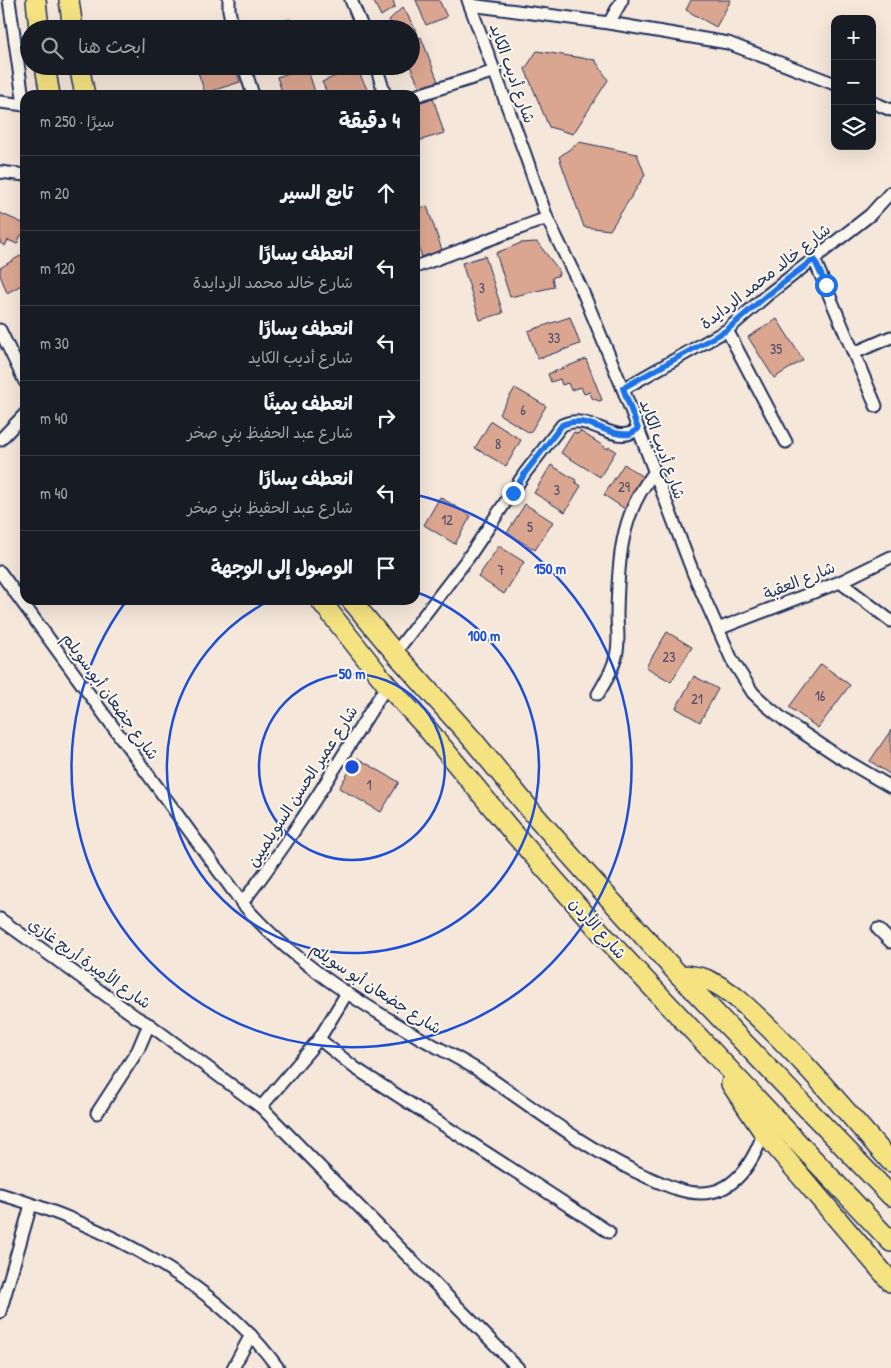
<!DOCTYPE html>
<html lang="ar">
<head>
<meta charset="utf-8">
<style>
	:root { --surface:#171b24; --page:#20242c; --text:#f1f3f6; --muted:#9ea1a6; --line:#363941 }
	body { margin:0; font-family:"Patrick Hand","Playpen Sans Arabic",sans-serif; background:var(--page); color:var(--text); direction:rtl }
	.controls { position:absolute; right:15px; top:15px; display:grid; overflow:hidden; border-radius:10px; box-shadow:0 5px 20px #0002 }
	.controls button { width:45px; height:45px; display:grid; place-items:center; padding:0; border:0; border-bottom:1px solid var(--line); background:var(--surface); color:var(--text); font:25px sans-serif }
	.stop { position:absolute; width:15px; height:15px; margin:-11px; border:4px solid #1a73e8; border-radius:50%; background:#fff }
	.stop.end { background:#1a73e8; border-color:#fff; box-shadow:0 1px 5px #0008 }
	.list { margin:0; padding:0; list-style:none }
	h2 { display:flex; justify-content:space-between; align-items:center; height:65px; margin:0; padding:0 20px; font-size:21px }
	h2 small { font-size:16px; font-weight:400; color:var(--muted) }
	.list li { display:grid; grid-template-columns:32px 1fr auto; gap:15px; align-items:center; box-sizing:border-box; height:75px; padding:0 20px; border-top:1px solid var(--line) }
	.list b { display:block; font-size:19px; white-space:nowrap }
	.list p { margin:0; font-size:16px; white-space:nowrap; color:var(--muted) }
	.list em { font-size:16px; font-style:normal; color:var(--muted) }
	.icon { flex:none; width:28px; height:28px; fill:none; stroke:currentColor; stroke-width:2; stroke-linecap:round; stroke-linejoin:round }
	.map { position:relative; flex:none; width:891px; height:1368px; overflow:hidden; direction:ltr }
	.search { position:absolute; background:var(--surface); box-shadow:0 5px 20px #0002; left:20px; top:20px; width:400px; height:55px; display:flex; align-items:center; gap:12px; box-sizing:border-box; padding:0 18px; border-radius:28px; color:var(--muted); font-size:19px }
	.panel { position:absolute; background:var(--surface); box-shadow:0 5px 20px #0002; left:20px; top:90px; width:400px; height:515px; border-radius:15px; direction:rtl }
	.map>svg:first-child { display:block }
	.building { fill:#dba690; stroke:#1b2f5e }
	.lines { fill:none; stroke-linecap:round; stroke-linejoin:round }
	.minor-casing { stroke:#1b2f5e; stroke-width:15 }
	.trunk-casing { stroke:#1b2f5e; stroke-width:22 }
	.minor { stroke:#fbf7ec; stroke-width:11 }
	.trunk { stroke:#f5e382; stroke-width:19 }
	.route { stroke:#1a73e8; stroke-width:6 }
	.ring { fill:none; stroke:#1d4ed8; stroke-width:2.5 }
	.labels { text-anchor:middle; stroke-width:4; stroke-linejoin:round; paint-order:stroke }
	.number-label { font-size:14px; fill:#4b4d6a }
	.street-label { font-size:16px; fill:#1b2f5e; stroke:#fbf7ec }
	.centre { fill:#1d4ed8; stroke:#fbf7ec; stroke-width:2.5 }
	.ring-label { font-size:15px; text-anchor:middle; font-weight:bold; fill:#1d4ed8; stroke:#fbf7ec; stroke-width:4; stroke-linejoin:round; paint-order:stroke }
</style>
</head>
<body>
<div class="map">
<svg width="891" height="1368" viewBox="0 0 891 1368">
	<rect width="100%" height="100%" fill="#f5e7da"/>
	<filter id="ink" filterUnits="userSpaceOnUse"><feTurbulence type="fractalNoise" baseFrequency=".02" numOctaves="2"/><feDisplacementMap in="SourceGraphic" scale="10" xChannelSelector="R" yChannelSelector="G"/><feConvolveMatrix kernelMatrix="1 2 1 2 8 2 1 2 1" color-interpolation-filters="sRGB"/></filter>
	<g filter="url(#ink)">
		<g class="building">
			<path d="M373,0H393L395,7L381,16Z"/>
			<path d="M416,0H439L447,17L426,25Z"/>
			<path d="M691,0H731L716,27L686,10Z"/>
			<path d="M403,7L418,34L411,37V29H394L389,20Z"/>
			<path d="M290,19L293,29H254Z"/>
			<path d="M421,37L439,84L421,90L410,66L411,42Z"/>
			<path d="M537,51L595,60L608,80L573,134L549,127L525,69Z"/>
			<path d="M196,66H235L240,82L205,93Z"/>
			<path d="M307,67L316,95H283L277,77Z"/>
			<path d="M356,67L370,95H328L322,82Z"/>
			<path d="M433,98L444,133L415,142V104Z"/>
			<path d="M579,142L637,154L645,175L610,230L584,227L559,157Z"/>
			<path d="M427,206L443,253L423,261L415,235V209Z"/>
			<path d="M0,213L25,224V236L21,235L17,244L8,240L5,246L0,243Z"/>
			<path d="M537,242L558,269L559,275L552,278L554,287L510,297L496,253L521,243Z"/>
			<path d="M25,253V283L7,293L0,275V268Z"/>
			<path d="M485,256L503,313L480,320L462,263Z"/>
			<path d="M570,317L580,344L538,359L528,331Z"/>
			<path d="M777,319L803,360L774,378L748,337Z"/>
			<path d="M586,359L602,400L599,401L592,398L590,392L584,394L581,387L571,390L568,383L562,385L560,379L551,382L548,374Z"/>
			<path d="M515,388L546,406L530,433L499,414Z"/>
			<path d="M491,421L521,440L506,466L475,448Z"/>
			<path d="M580,431L608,449L609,447L616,451L600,477L561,453L574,432L578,434Z"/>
			<path d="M624,464L644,478L625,509L604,495Z"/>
			<path d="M551,465L576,480L575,482L581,486L565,512L534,493Z"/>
			<path d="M440,497L471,516L455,544L424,525Z"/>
			<path d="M525,504L553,522L535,550L507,533Z"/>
			<path d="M499,546L524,562L504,594L478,577Z"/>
			<path d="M667,632L692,647L671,682L646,667Z"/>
			<path d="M821,664L850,685L818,728L789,707Z"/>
			<path d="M694,676L718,689L700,722L676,708Z"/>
			<path d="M891,730V775L870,761Z"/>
			<path d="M357,758L399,782L381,812L339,788Z"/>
		</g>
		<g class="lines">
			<defs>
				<g id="minor">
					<path d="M9,0L24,105"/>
					<path d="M229,0V10L233,29"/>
					<path d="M351,0L363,29"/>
					<path d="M468,0L525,154L547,218L582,290L623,389L694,575L732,660L753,693L767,706L788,723L838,756L891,787"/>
					<path d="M470,5L609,23L728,43L835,84"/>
					<path d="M609,23L622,0"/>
					<path d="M244,66L253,95"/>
					<path d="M376,66L385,95"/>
					<path d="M415,96L495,71"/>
					<path d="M0,102L25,105"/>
					<path d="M872,102L891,110"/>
					<path d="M0,172L25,175"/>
					<path d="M814,259L876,406"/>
					<path d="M415,267L547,218"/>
					<path d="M0,330L25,382"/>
					<path d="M727,330L786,442"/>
					<path d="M854,353L891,337"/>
					<path d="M623,389L727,330L766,296L870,215L891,192"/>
					<path d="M0,440L25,414"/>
					<path d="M0,572L242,903C291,961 357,1001 422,1039C442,1050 462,1060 481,1072C535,1109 587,1150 647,1177C664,1184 681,1193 700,1193C736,1194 755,1158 765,1129"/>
					<path d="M840,582L891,621"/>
					<path d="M718,629L840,582L891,557"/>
					<path d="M395,653L468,558L525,473L562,425C591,411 614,448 638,429"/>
					<path d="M598,694C605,682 613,670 616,656C620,642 617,629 617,614C618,564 620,513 654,473"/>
					<path d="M242,903C296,834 341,758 387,685"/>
					<path d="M0,919L136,1017L150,1025L146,1031L138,1050L97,1113"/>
					<path d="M878,929L891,942"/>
					<path d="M347,993L319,1039L355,1068L609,1232"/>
					<path d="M150,1025L261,1107L518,1368"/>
					<path d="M261,1107L319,1039"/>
					<path d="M0,1194C101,1224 215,1281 278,1368"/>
					<path d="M0,1312L31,1205"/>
					<path d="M233,1368L251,1335"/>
				</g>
				<g id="trunk">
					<path d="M36,0L39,29"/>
					<path d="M69,0L73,29"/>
					<path d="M45,66L50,95"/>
					<path d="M79,66L85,95"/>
					<path d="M320,600L387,685L425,726L510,829L605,937L891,1242"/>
					<path d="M351,600L395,653L473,740L532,812L586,873L679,975L891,1196"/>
					<path d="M679,975C691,975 702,976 712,982C731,991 748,1008 763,1022C809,1066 849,1115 891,1162"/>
					<path d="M731,1084L764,1133L891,1282"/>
				</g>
			</defs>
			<use href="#minor" class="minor-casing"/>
			<use href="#trunk" class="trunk-casing"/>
			<use href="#minor" class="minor"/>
			<use href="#trunk" class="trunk"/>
		</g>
	</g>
	<g class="lines" filter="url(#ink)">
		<path class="route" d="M513,493L525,473L562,425C586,413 606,437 630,434L638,429L623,388L727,330L766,296L814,259L826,285"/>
	</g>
	<g class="ring">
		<circle cx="352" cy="767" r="93"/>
		<path d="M416 592A186 186 0 1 1 269 601"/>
		<path d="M417 495A280 280 0 1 1 127 600"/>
	</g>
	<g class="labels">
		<g class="number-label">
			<text x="482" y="293">3</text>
			<text x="554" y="343">33</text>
			<text x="776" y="354">35</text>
			<text x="523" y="415">6</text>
			<text x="498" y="449">8</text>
			<text x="624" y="492">29</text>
			<text x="557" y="495">3</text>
			<text x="447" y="525">12</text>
			<text x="530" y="532">5</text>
			<text x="501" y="575">7</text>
			<text x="669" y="662">23</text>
			<text x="820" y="701">16</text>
			<text x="697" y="704">21</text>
			<text x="369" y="790">1</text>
		</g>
		<g class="street-label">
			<text transform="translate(513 73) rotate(70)" y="6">شارع أديب الكايد</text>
			<text transform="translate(765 276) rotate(-38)" y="6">شارع خالد محمد الردايدة</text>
			<text transform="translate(663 449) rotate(70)" y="6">شارع أديب الكايد</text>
			<text transform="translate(799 580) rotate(-22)" y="6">شارع العقبة</text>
			<text transform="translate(111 696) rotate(54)" y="6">شارع جضعان أبو سويلم</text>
			<text transform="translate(302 786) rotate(-57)" y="6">شارع عمير الحسن السويلميين</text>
			<text transform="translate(598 928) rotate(48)" y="6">شارع الأردن</text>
			<text transform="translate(90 963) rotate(35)" y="6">شارع الأميرة أريج غازي</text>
			<text transform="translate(376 988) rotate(33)" y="6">شارع جضعان أبو سويلم</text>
		</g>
	</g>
	<circle cx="352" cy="767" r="8" class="centre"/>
	<g class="ring-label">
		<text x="550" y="574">150 m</text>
		<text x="484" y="641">100 m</text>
		<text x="352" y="679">50 m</text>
	</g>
</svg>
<div class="controls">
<button>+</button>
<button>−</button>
<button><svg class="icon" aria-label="layers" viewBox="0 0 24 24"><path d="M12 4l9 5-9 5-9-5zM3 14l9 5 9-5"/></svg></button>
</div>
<div class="stop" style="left:826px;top:285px"></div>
<div class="stop end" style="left:513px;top:493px"></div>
<div class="search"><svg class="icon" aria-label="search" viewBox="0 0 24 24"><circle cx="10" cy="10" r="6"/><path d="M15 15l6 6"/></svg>ابحث هنا</div>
<section class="panel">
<h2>4 دقيقة<small>سيرًا · 250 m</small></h2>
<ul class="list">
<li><svg class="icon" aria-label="ahead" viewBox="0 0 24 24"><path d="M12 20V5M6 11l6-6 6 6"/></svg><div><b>تابع السير</b></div><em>20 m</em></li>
<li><svg class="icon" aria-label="left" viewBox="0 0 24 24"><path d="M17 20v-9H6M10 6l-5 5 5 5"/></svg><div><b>انعطف يسارًا</b><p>شارع خالد محمد الردايدة</p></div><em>120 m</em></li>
<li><svg class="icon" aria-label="left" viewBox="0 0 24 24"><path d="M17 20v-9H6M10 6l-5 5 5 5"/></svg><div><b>انعطف يسارًا</b><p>شارع أديب الكايد</p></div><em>30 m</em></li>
<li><svg class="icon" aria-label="right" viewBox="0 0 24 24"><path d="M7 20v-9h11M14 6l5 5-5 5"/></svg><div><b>انعطف يمينًا</b><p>شارع عبد الحفيظ بني صخر</p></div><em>40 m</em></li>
<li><svg class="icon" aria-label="left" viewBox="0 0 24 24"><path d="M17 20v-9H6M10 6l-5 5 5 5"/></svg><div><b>انعطف يسارًا</b><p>شارع عبد الحفيظ بني صخر</p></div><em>40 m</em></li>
<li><svg class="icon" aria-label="arrive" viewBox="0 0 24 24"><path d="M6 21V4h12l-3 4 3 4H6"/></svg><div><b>الوصول إلى الوجهة</b></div></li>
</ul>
</section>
</div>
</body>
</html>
